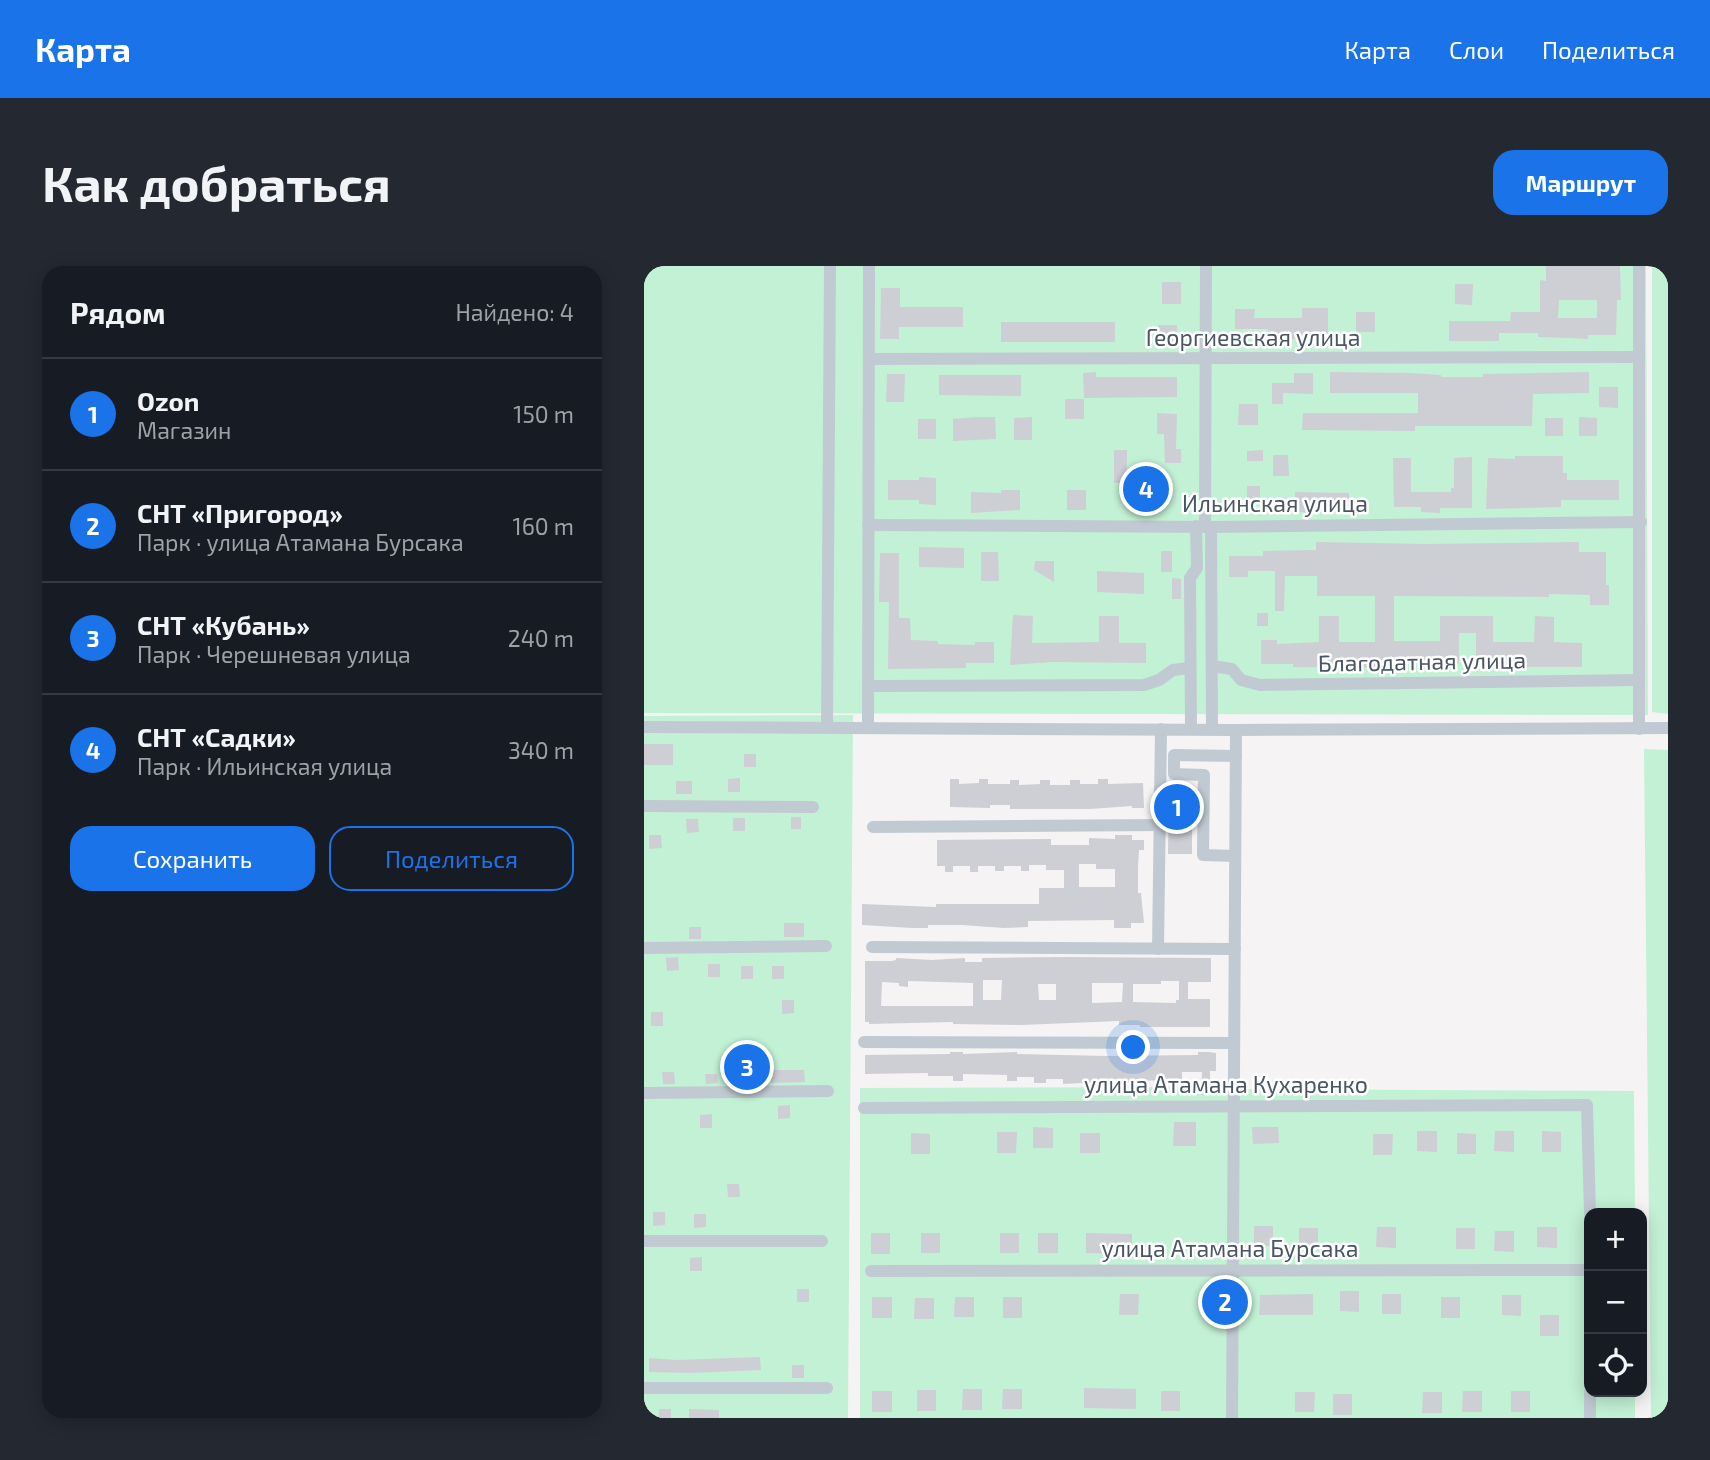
<!DOCTYPE html>
<html lang="ru">
<head>
<meta charset="utf-8">
<style>
	:root { --surface:#171b24; --page:#242831; --text:#f1f3f6; --muted:#9ea1a6; --line:#363941; --accent:#1a73e8 }
	body { margin:0; font-family:"Exo 2",sans-serif; background:var(--page); color:var(--text) }
	.controls { position:absolute; right:21px; bottom:21px; display:grid; overflow:hidden; border-radius:14px; box-shadow:0 4px 18px #0003 }
	.controls button { width:63px; height:63px; display:grid; place-items:center; padding:0; border:0; border-bottom:2px solid var(--line); background:var(--surface); color:var(--text); font:35px sans-serif }
	.you { position:absolute; left:490px; top:782px; width:24px; height:24px; margin:-18px; border:5px solid #fff; border-radius:50%; background:#1a73e8; box-shadow:0 0 0 10px #1a73e833 }
	.badge { display:grid; place-items:center; width:46px; height:46px; border-radius:50%; background:var(--accent); color:#fff; font-size:23px; font-weight:700 }
	.pin { position:absolute; translate:-50% -50%; border:4px solid #fff; box-shadow:0 2px 7px #0006 }
	.list { margin:0; padding:0; list-style:none }
	h2 { display:flex; justify-content:space-between; align-items:center; height:91px; margin:0; padding:0 28px; font-size:30px }
	h2 small { font-size:23px; font-weight:400; color:var(--muted) }
	.list li { display:grid; grid-template-columns:46px 1fr auto; gap:21px; align-items:center; box-sizing:border-box; height:112px; padding:0 28px; border-top:2px solid var(--line) }
	.list b { display:block; font-size:26px; white-space:nowrap }
	.list p { margin:0; font-size:23px; white-space:nowrap; color:var(--muted) }
	.list em { font-size:23px; font-style:normal; color:var(--muted) }
	.actions { display:flex; gap:14px; padding:21px 28px }
	.actions a { flex:1; padding:16px 0; border:2px solid var(--accent); border-radius:21px; text-align:center; font-size:24px; color:var(--accent) }
	.actions .main { background:var(--accent); color:#fff }
	.icon { flex:none; width:38px; height:38px; fill:none; stroke:currentColor; stroke-width:2; stroke-linecap:round; stroke-linejoin:round }
	.map { position:relative; flex:none; width:1024px; height:1152px; overflow:hidden; border-radius:21px }
	header { display:flex; align-items:center; gap:42px; box-sizing:border-box; height:98px; padding:0 35px; background:var(--accent); color:#fff }
	header strong { font-size:33px }
	nav { display:flex; gap:38px; margin-inline-start:auto; font-size:24px }
	.intro { display:flex; align-items:center; justify-content:space-between; box-sizing:border-box; height:168px; padding:0 42px }
	h1 { margin:0; font-size:49px }
	.button { padding:18px 32px; border-radius:21px; background:var(--accent); color:#fff; font-size:24px; font-weight:700 }
	main { display:flex; gap:42px; padding:0 42px }
	aside { flex:1; background:var(--surface); border-radius:21px; box-shadow:0 4px 18px #0003 }
	.map>svg:first-child { display:block }
	.green { fill:#c3f1d5 }
	.building { fill:#cdcfd5; fill-rule:evenodd }
	.lines { fill:none; stroke-linecap:round; stroke-linejoin:round }
	.minor { stroke:#c1cad2; stroke-width:12 }
	.labels { text-anchor:middle; stroke-width:5; stroke-linejoin:round; paint-order:stroke }
	.street-label { font-size:23px; fill:#4a5661; stroke:#fff }
</style>
</head>
<body>
<header>
<strong>Карта</strong>
<nav><a>Карта</a><a>Слои</a><a>Поделиться</a></nav>
</header>
<div class="intro"><h1>Как добраться</h1><a class="button">Маршрут</a></div>
<main>
<aside>
<h2>Рядом<small>Найдено: 4</small></h2>
<ul class="list">
<li><span class="badge">1</span><div><b>Ozon</b><p>Магазин</p></div><em>150 m</em></li>
<li><span class="badge">2</span><div><b>СНТ «Пригород»</b><p>Парк · улица Атамана Бурсака</p></div><em>160 m</em></li>
<li><span class="badge">3</span><div><b>СНТ «Кубань»</b><p>Парк · Черешневая улица</p></div><em>240 m</em></li>
<li><span class="badge">4</span><div><b>СНТ «Садки»</b><p>Парк · Ильинская улица</p></div><em>340 m</em></li>
</ul>
<div class="actions"><a class="main">Сохранить</a><a>Поделиться</a></div>
</aside>
<div class="map">
<svg width="1024" height="1152" viewBox="0 0 1024 1152">
	<rect width="100%" height="100%" fill="#f5f3f3"/>
	<g class="green">
		<path d="M0,0H1002L1004,449L0,447Z"/>
		<path d="M1008,0H1024V448L1008,446Z"/>
		<path d="M209,449L204,1152H0V450Z"/>
		<path d="M1000,483L1024,484V1152H1007Z"/>
		<path d="M583,821L590,823L990,825L991,947H945V1126H991V1152H216V822Z"/>
	</g>
	<g class="building">
		<path d="M902,0H976L977,34H973L972,69H944V73L925,72L894,71V67H855V75H805V55H866L867,46H896V14L902,15ZM915,34H953V52H914Z"/>
		<rect x="518" y="16" width="19" height="22"/>
		<path d="M811,18H829L828,39L811,38Z"/>
		<path d="M237,22H256V41H319V61H255V73H236Z"/>
		<path d="M658,42H684V75L624,72V63H591V43H611L610,52H658Z"/>
		<rect x="712" y="46" width="19" height="20"/>
		<rect x="357" y="56" width="114" height="20"/>
		<rect x="514" y="59" width="19" height="21"/>
		<path d="M452,106V111H533V131L440,132L439,107Z"/>
		<path d="M686,106L766,107L797,109V111H839V108L945,106V127L889,128L888,160H771V165L658,164L659,147H774V127H686Z"/>
		<path d="M650,107H669V128L639,127V138H628V117H650Z"/>
		<path d="M243,108H261L260,136H242Z"/>
		<path d="M295,109H377V130L295,129Z"/>
		<path d="M955,121H974V142L955,141Z"/>
		<rect x="421" y="133" width="19" height="20"/>
		<path d="M595,138H614V159H594Z"/>
		<path d="M513,147L533,148L532,183H537V197H521L520,168H513Z"/>
		<path d="M333,151H351L352,173L309,175V153Z"/>
		<path d="M388,151V174H370V152Z"/>
		<path d="M935,151L953,152V170H935Z"/>
		<rect x="901" y="152" width="18" height="18"/>
		<rect x="274" y="153" width="18" height="20"/>
		<rect x="470" y="184" width="13" height="33"/>
		<path d="M619,184V195H603V185Z"/>
		<path d="M629,189H644L645,210H629Z"/>
		<path d="M871,190H919V207H923V214H975V234H917V241L842,243L844,192L871,193Z"/>
		<path d="M828,191V242H796V247L777,246V241H750L749,192H767V226H807V222H810V192Z"/>
		<path d="M275,211L292,212V239L275,238V234H244V214H275Z"/>
		<rect x="489" y="216" width="24" height="21"/>
		<rect x="603" y="220" width="13" height="18"/>
		<path d="M357,224H376V244L327,247V226L357,227Z"/>
		<rect x="423" y="224" width="19" height="20"/>
		<path d="M651,226L705,227V247L651,246Z"/>
		<path d="M672,276L782,278L935,276V286H962V319H965V339H946V329L905,328V331L750,330V375H796V350H849V376H890L891,350L910,351V376L938,377V401H832V367H815V398L755,396V402L649,401V398H617V374H633V378L675,376V350H695V376H731V330H673V310H641L640,345H631V305H604V311H585V290H619V285L672,284Z"/>
		<path d="M275,281L320,282V302L275,301Z"/>
		<rect x="517" y="285" width="11" height="21"/>
		<path d="M337,286H354L355,315H337Z"/>
		<path d="M236,287H255V352H266L267,374L294,375V378L331,379V376H350V397H322V402L244,403L245,336H235Z"/>
		<path d="M391,295H410V316L390,304Z"/>
		<path d="M453,305L500,307V328L453,326Z"/>
		<path d="M528,312L537,313V333H528Z"/>
		<rect x="613" y="347" width="11" height="13"/>
		<path d="M369,349L389,350L388,377L455,376V350H475V377H502V397L409,396L366,399Z"/>
		<rect x="0" y="478" width="29" height="21"/>
		<rect x="100" y="488" width="12" height="13"/>
		<path d="M96,512V526H84V513Z"/>
		<path d="M306,513H315V518L335,517V513H344V518H366V514H375V519L396,518V514H406V519H426V514H436V518H454V513H464V518L499,517L500,542H488V540L446,543H366V539H346V542L306,541Z"/>
		<rect x="32" y="515" width="16" height="13"/>
		<path d="M525,522H548V588H524Z"/>
		<rect x="147" y="551" width="10" height="12"/>
		<rect x="89" y="552" width="12" height="13"/>
		<path d="M42,553H54L55,566L43,567Z"/>
		<path d="M5,569H17L18,582L5,583Z"/>
		<path d="M471,569H488V574H500V584H495L494,600V627H497L500,657H487V662H470V654L384,655V661L360,662L318,659H284V662H268L218,659V638L292,641V638H395V622H420V604H402V599H385V605H377V600H360V605H351V600H334V606H326V600H309V606H301V600H293V574L407,573V579H445V572L471,573ZM435,598H452V603H471V621H435Z"/>
		<rect x="140" y="657" width="20" height="14"/>
		<rect x="45" y="661" width="12" height="12"/>
		<path d="M34,691L35,704L23,705L22,692Z"/>
		<path d="M419,691L567,692V716H544V733H566V761H496V759H475V755L377,759L309,758V756L225,758V756H221V695H248L252,694V692L288,694L321,692V696H338V692ZM339,714H358L357,734H339ZM264,715L329,717V740H237L238,716L255,717V720L264,721ZM517,715H535V734H532V737L489,736V718H517ZM448,717H479L478,736L448,737ZM394,718H412V734H395Z"/>
		<rect x="64" y="698" width="12" height="13"/>
		<rect x="97" y="700" width="12" height="13"/>
		<rect x="128" y="700" width="12" height="13"/>
		<path d="M138,734H150V747L138,748Z"/>
		<rect x="7" y="746" width="12" height="14"/>
		<path d="M306,786H319V788L373,786V788L464,790L554,789V786H565L572,787V805H566V829H557L558,806H538V818H529V813L474,817V813H456V816L419,818V813H402V817H390V811H373V815H363V809L319,808V815H309V810H284V807L221,808V789L306,788Z"/>
		<path d="M98,804H111V817H99Z"/>
		<path d="M127,804H160L161,816L127,817Z"/>
		<path d="M18,806H30L31,818H19Z"/>
		<path d="M61,808H73L74,817L62,818Z"/>
		<path d="M146,839V852L134,853V840Z"/>
		<path d="M68,848V862H56V849Z"/>
		<path d="M530,856H552V880H529Z"/>
		<path d="M389,861L409,862V882H389Z"/>
		<path d="M608,861H634L635,877L609,878Z"/>
		<path d="M773,865H793V886L773,885Z"/>
		<path d="M851,865H870V886L850,885Z"/>
		<path d="M898,865L917,866V886H898Z"/>
		<path d="M353,866H373L372,887H353Z"/>
		<path d="M267,867L286,868V888H267Z"/>
		<rect x="436" y="867" width="20" height="20"/>
		<path d="M813,867L832,868V888H813Z"/>
		<path d="M729,868H749L748,889H729Z"/>
		<path d="M83,918H95L96,931H84Z"/>
		<path d="M9,946H21V959L9,960Z"/>
		<path d="M50,948H62V961L50,962Z"/>
		<rect x="610" y="960" width="19" height="20"/>
		<path d="M733,961H752V982L732,981Z"/>
		<path d="M893,961H913V982L893,981Z"/>
		<rect x="655" y="962" width="19" height="20"/>
		<rect x="812" y="962" width="19" height="21"/>
		<path d="M851,965H870V986L850,985Z"/>
		<rect x="227" y="967" width="19" height="21"/>
		<rect x="277" y="967" width="19" height="20"/>
		<rect x="356" y="967" width="19" height="20"/>
		<rect x="394" y="967" width="20" height="20"/>
		<path d="M442,967L488,968V988L442,987Z"/>
		<path d="M58,991V1005H46V992Z"/>
		<rect x="153" y="1023" width="12" height="13"/>
		<path d="M696,1025H715V1046L696,1045Z"/>
		<path d="M476,1028H495L494,1049H475Z"/>
		<path d="M669,1028V1049H615L616,1029Z"/>
		<rect x="738" y="1028" width="19" height="20"/>
		<path d="M858,1029H877V1050L858,1049Z"/>
		<rect x="228" y="1031" width="20" height="21"/>
		<path d="M311,1031H330V1051H310Z"/>
		<rect x="359" y="1031" width="19" height="21"/>
		<rect x="797" y="1031" width="19" height="21"/>
		<path d="M271,1032H290V1053H270Z"/>
		<rect x="896" y="1049" width="19" height="21"/>
		<path d="M116,1091L117,1104L46,1107L5,1106V1092L33,1094Z"/>
		<rect x="148" y="1099" width="12" height="13"/>
		<path d="M440,1122L492,1123V1143L440,1142Z"/>
		<path d="M319,1123H338V1144H318Z"/>
		<path d="M359,1123H378V1143H358Z"/>
		<rect x="273" y="1124" width="19" height="21"/>
		<rect x="228" y="1125" width="20" height="21"/>
		<rect x="517" y="1125" width="19" height="20"/>
		<path d="M819,1125H838V1146H818Z"/>
		<rect x="867" y="1125" width="19" height="21"/>
		<path d="M651,1126H671L670,1146H651Z"/>
		<path d="M779,1126H798V1147H778Z"/>
		<rect x="689" y="1128" width="19" height="21"/>
		<rect x="15" y="1143" width="12" height="9"/>
		<path d="M45,1143L75,1144V1152H45Z"/>
	</g>
	<g class="lines">
		<g class="minor">
			<path d="M995,0V463"/>
			<path d="M225,93L993,91"/>
			<path d="M224,259L567,261L997,256"/>
			<path d="M561,260L562,0"/>
			<path d="M567,261L568,463"/>
			<path d="M568,400L588,403L597,414L616,419L994,414"/>
			<path d="M224,420L500,419L515,414L529,404L546,402"/>
			<path d="M0,461L592,464L1024,462"/>
			<path d="M183,461L186,0"/>
			<path d="M224,461L225,0"/>
			<path d="M547,463L546,312L553,302L552,260"/>
			<path d="M0,540L169,541"/>
			<path d="M229,561L515,559"/>
			<path d="M591,590L559,589L560,509L530,508V489L592,490"/>
			<path d="M228,681L591,683"/>
			<path d="M0,682L182,680"/>
			<path d="M514,683L517,463"/>
			<path d="M220,776L590,777"/>
			<path d="M0,827L184,825"/>
			<path d="M220,842L943,839L946,947"/>
			<path d="M0,975H178"/>
			<path d="M227,1005L945,1004"/>
			<path d="M0,1122H183"/>
			<path d="M588,1152L592,464"/>
			<path d="M946,1152V1126"/>
		</g>
	</g>
	<g class="labels">
		<g class="street-label">
			<text x="609" y="80">Георгиевская улица</text>
			<text x="631" y="246">Ильинская улица</text>
			<text transform="translate(778 396) rotate(-1)" y="8">Благодатная улица</text>
			<text x="582" y="827">улица Атамана Кухаренко</text>
			<text x="586" y="991">улица Атамана Бурсака</text>
		</g>
	</g>
</svg>
<div class="controls">
<button>+</button>
<button>−</button>
<button><svg class="icon" aria-label="locate" viewBox="0 0 24 24"><circle cx="12" cy="12" r="6"/><path d="M12 2v4M12 18v4M2 12h4M18 12h4"/></svg></button>
</div>
<div class="you"></div>
<div class="pin badge" style="left:533px;top:541px">1</div>
<div class="pin badge" style="left:581px;top:1036px">2</div>
<div class="pin badge" style="left:103px;top:801px">3</div>
<div class="pin badge" style="left:502px;top:223px">4</div>
</div>
</main>
</body>
</html>
